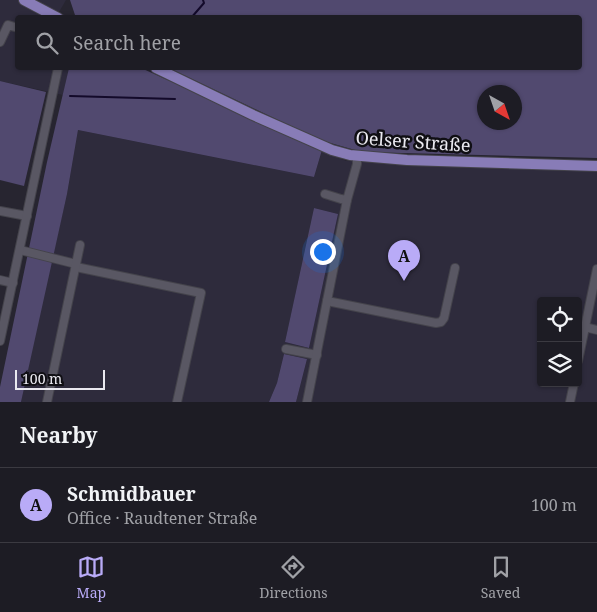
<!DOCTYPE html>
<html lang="en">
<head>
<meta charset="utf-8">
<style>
	:root { --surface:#1d1c24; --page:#2a2931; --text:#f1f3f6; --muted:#a0a1a6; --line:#3b3a41; --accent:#b9abf7 }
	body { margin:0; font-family:"Noto Serif",serif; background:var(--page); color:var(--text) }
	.controls { position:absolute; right:15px; bottom:15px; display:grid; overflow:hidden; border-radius:5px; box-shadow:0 1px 4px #0004 }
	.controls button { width:45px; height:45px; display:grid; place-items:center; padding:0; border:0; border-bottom:1px solid var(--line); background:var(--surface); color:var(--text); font:25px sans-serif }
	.compass { position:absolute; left:477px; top:85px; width:45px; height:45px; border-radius:50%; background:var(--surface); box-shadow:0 1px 4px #0004; rotate:140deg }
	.scale { position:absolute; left:15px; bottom:12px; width:90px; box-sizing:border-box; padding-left:5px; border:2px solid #eae9f0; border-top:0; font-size:14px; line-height:18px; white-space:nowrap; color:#eae9f0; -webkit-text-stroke:4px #100f14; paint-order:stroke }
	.you { position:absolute; left:322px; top:251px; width:18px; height:18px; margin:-12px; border:4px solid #fff; border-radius:50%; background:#1a73e8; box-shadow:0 0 0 8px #1a73e833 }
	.badge { display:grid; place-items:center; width:32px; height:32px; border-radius:50%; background:var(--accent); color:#111; font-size:16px; font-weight:700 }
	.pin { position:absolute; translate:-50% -41px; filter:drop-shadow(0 1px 2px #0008) }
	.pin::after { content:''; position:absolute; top:26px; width:18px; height:15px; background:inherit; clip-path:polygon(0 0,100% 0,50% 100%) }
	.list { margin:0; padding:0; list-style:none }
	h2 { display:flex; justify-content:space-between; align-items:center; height:65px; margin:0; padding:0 20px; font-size:21px }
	h2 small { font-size:16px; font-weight:400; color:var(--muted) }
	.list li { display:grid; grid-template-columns:32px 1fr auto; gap:15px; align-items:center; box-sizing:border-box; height:75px; padding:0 20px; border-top:1px solid var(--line) }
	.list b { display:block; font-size:19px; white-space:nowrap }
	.list p { margin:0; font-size:16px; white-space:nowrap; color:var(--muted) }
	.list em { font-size:16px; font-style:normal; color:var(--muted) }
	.icon { flex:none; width:28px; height:28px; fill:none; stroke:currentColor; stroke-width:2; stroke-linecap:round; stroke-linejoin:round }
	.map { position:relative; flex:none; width:597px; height:402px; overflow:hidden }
	.search { position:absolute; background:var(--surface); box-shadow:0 1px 4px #0004; left:15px; right:15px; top:15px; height:55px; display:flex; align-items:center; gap:12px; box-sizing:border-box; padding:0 18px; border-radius:5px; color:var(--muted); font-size:19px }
	.sheet { height:140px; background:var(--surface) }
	nav { display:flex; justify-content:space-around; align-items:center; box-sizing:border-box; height:70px; border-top:1px solid var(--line); background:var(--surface); font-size:14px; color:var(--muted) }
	nav a { display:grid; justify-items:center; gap:2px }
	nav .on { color:var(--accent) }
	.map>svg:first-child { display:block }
	.built { fill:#2e2b3c; fill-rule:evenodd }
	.green { fill:#51496f; fill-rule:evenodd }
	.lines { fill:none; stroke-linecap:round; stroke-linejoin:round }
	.stream { stroke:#130a2a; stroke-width:2 }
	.minor-casing { stroke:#44434b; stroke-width:10 }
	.major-casing { stroke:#44434b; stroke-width:12 }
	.minor { stroke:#595763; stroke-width:8 }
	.major { stroke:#887cb7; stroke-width:10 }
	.labels { text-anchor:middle; stroke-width:5; stroke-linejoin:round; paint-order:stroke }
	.street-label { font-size:18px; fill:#eae9f0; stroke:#100f14 }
</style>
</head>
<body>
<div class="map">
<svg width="597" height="402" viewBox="0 0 597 402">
	<rect width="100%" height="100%" fill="#272530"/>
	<g class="built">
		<path d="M0,0H66L59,12L69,17L18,18V68H69L63,95L0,81Z"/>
		<path d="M78,130L314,177L322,150L346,161L597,163V402H296L307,359L284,354L277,383L269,402H21L38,319L67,194ZM314,208L338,214L309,348L285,342ZM541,301H578V383H541Z"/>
	</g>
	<g class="green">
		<path d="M70,0H597V158L362,152L320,140L169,68H580V18H87L84,15L79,17L76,18ZM484,92H514V122H484Z"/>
		<path d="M69,68H141L322,150L314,177L78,130L67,194L21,402H0V387L47,162Z"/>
		<path d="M0,81L46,92L24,186L0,180Z"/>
		<path d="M314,208L338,214L309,348L285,342Z"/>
		<path d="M284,354L307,359L296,402H269L277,383Z"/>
	</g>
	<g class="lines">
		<g class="stream">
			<path d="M191,18L204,3L203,0"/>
			<path d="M70,96L175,99"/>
		</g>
		<defs>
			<g id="minor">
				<path d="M0,42L8,25L18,28"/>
				<path d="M325,194L341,199L347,200"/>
				<path d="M0,211L27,216"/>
				<path d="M20,250L76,264"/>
				<path d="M76,267L201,293L177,402"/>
				<path d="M0,280L13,283"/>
				<path d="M327,301L436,323L441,322L444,318L455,268"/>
				<path d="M585,327L597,330"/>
				<path d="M0,341L58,68"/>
				<path d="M286,349L317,355"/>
				<path d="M578,361L597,269"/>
				<path d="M47,402L80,245"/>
				<path d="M307,402L347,200L357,164V156"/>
				<path d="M570,402L574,383"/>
			</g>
			<g id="major">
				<path d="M24,0L58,18"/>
				<path d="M156,68L253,115L305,138L332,150L350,155L407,160L597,166"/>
			</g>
		</defs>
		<use href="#minor" class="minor-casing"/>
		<use href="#major" class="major-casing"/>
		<use href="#minor" class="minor"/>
		<use href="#major" class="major"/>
	</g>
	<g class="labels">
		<g class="street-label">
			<text transform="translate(413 142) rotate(4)" y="6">Oelser Straße</text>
		</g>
	</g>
</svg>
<div class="controls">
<button><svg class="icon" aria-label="locate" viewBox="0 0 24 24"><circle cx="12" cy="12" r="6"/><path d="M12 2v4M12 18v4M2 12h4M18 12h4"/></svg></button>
<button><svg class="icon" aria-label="layers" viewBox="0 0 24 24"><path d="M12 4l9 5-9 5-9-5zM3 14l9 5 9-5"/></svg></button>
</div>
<svg class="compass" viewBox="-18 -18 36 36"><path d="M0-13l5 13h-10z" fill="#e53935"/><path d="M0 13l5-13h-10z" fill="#a0a1a6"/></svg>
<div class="scale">100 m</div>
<div class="you"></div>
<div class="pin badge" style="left:404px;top:281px">A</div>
<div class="search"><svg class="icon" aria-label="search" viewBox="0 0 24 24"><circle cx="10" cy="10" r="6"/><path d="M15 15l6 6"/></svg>Search here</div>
</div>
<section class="sheet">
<h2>Nearby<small></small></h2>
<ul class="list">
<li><span class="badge">A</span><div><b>Schmidbauer</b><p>Office · Raudtener Straße</p></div><em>100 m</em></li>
</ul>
</section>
<nav>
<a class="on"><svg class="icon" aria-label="map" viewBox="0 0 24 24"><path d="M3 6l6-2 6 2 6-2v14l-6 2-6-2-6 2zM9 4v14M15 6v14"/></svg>Map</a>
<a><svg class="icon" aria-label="directions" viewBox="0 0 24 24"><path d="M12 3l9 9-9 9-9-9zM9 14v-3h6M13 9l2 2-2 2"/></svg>Directions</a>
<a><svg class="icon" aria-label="saved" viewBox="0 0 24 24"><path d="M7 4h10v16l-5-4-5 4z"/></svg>Saved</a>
</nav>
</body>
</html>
